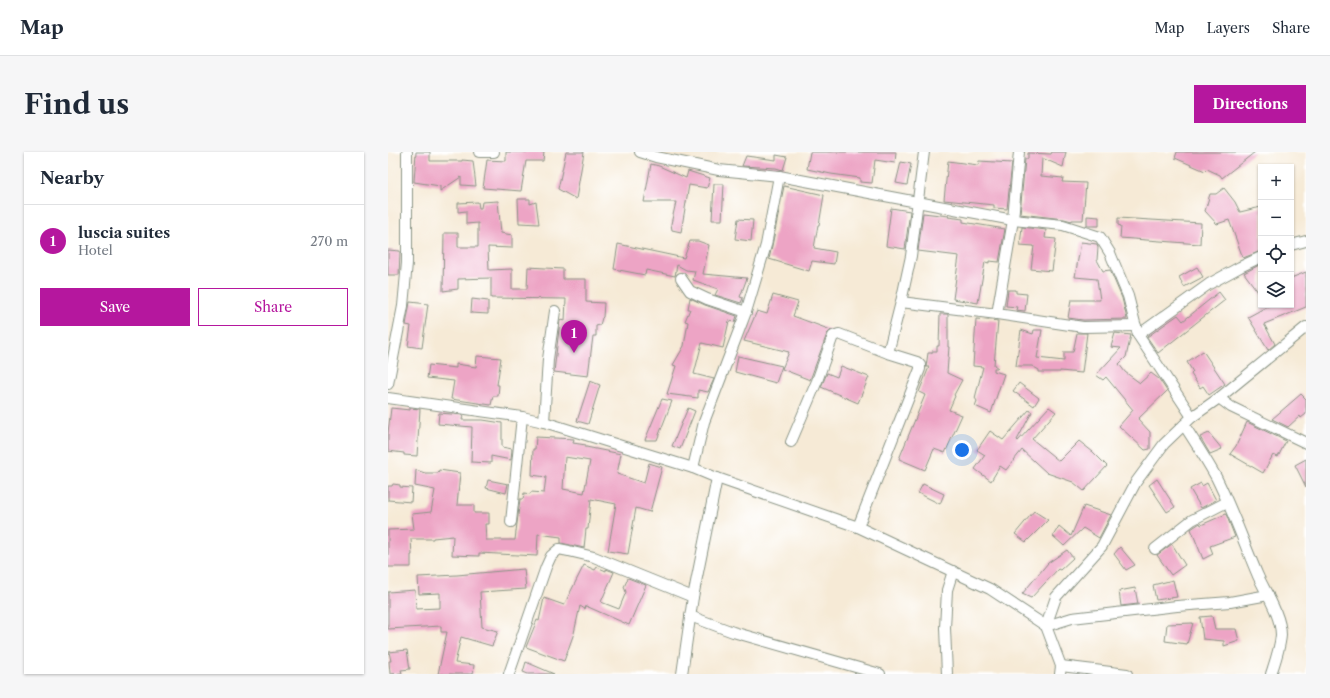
<!DOCTYPE html>
<html lang="en">
<head>
<meta charset="utf-8">
<style>
	:root { --surface:#fff; --page:#f6f6f7; --text:#1f2937; --muted:#747a83; --line:#e0e1e3; --accent:#b5179e }
	body { margin:0; font-family:"Libre Caslon Text",serif; background:var(--page); color:var(--text) }
	.controls { position:absolute; right:12px; top:12px; display:grid; overflow:hidden; border-radius:0px; box-shadow:0 1px 3px #0004 }
	.controls button { width:36px; height:36px; display:grid; place-items:center; padding:0; border:0; border-bottom:1px solid var(--line); background:var(--surface); color:var(--text); font:20px sans-serif }
	.you { position:absolute; left:574px; top:298px; width:14px; height:14px; margin:-10px; border:3px solid #fff; border-radius:50%; background:#1a73e8; box-shadow:0 0 0 6px #1a73e833 }
	.badge { display:grid; place-items:center; width:26px; height:26px; border-radius:50%; background:var(--accent); color:#fff; font-size:13px; font-weight:700 }
	.pin { position:absolute; translate:-50% -33px; filter:drop-shadow(0 1px 2px #0008) }
	.pin::after { content:''; position:absolute; top:21px; width:14px; height:12px; background:inherit; clip-path:polygon(0 0,100% 0,50% 100%) }
	.list { margin:0; padding:0; list-style:none }
	h2 { display:flex; justify-content:space-between; align-items:center; height:52px; margin:0; padding:0 16px; font-size:17px }
	h2 small { font-size:13px; font-weight:400; color:var(--muted) }
	.list li { display:grid; grid-template-columns:26px 1fr auto; gap:12px; align-items:center; box-sizing:border-box; height:72px; padding:0 16px; border-top:1px solid var(--line) }
	.list b { display:block; font-size:15px; white-space:nowrap }
	.list p { margin:0; font-size:13px; white-space:nowrap; color:var(--muted) }
	.list em { font-size:13px; font-style:normal; color:var(--muted) }
	.actions { display:flex; gap:8px; padding:12px 16px }
	.actions a { flex:1; padding:9px 0; border:1px solid var(--accent); border-radius:0px; text-align:center; font-size:14px; color:var(--accent) }
	.actions .main { background:var(--accent); color:#fff }
	.icon { flex:none; width:22px; height:22px; fill:none; stroke:currentColor; stroke-width:2; stroke-linecap:round; stroke-linejoin:round }
	.map { position:relative; flex:none; width:918px; height:522px; overflow:hidden; border-radius:0px }
	header { display:flex; align-items:center; gap:24px; box-sizing:border-box; height:56px; padding:0 20px; background:var(--surface); border-bottom:1px solid var(--line) }
	header strong { font-size:19px }
	nav { display:flex; gap:22px; margin-inline-start:auto; font-size:14px }
	.intro { display:flex; align-items:center; justify-content:space-between; box-sizing:border-box; height:96px; padding:0 24px }
	h1 { margin:0; font-size:28px }
	.button { padding:10px 18px; border-radius:0px; background:var(--accent); color:#fff; font-size:14px; font-weight:700 }
	main { display:flex; gap:24px; padding:0 24px }
	aside { flex:1; background:var(--surface); border-radius:0px; box-shadow:0 1px 3px #0004 }
	.map>svg:first-child { display:block }
	.building { fill:#eda4c5; fill-rule:evenodd }
	.lines { fill:none; stroke-linecap:round; stroke-linejoin:round }
	.street-casing { stroke:#8a9485; stroke-width:12 }
	.street { stroke:#fff; stroke-width:10 }
</style>
</head>
<body>
<header>
<strong>Map</strong>
<nav><a>Map</a><a>Layers</a><a>Share</a></nav>
</header>
<div class="intro"><h1>Find us</h1><a class="button">Directions</a></div>
<main>
<aside>
<h2>Nearby<small></small></h2>
<ul class="list">
<li><span class="badge">1</span><div><b>luscia suites</b><p>Hotel</p></div><em>270 m</em></li>
</ul>
<div class="actions"><a class="main">Save</a><a>Share</a></div>
</aside>
<div class="map">
<svg width="918" height="522" viewBox="0 0 918 522">
	<rect width="100%" height="100%" fill="#fff"/>
	<filter id="ink" filterUnits="userSpaceOnUse"><feTurbulence type="fractalNoise" baseFrequency=".025" numOctaves="2"/><feDisplacementMap in="SourceGraphic" scale="8" xChannelSelector="R" yChannelSelector="G"/><feConvolveMatrix kernelMatrix="1 2 1 2 8 2 1 2 1" color-interpolation-filters="sRGB"/></filter>
	<filter id="wash" filterUnits="userSpaceOnUse"><feTurbulence type="fractalNoise" baseFrequency=".012" numOctaves="4" result="noise"/><feDisplacementMap in="SourceGraphic" scale="16" xChannelSelector="R" yChannelSelector="G"/><feGaussianBlur stdDeviation="0.9" result="paint"/><feColorMatrix in="noise" values="0 0 0 0 0 0 0 0 0 0 0 0 0 0 0 0 0 1.4 0 .05"/><feComposite in="paint" operator="in"/></filter>
	<g filter="url(#wash)">
		<rect width="100%" height="100%" fill="#f6ead6"/>
		<g id="blocks">
			<g class="building">
				<path d="M28,0H42V9H74V8L85,9L88,34L73,33V25L52,39V34L26,30Z"/>
				<path d="M118,0H156L155,9H138L133,39L95,36L99,8L118,9Z"/>
				<path d="M178,0H196L188,47L170,37Z"/>
				<path d="M422,0H508L507,11L487,8L484,31L472,30V26L443,22L419,17Z"/>
				<path d="M664,0H678L675,15L654,6L653,24L675,26L674,30L698,31L695,68H684V69L676,67L632,62L637,7H640V1L663,2Z"/>
				<path d="M789,0H867L834,26L832,23L819,17L817,19L787,6Z"/>
				<path d="M388,3L399,5L395,18L388,16L354,14L358,4L388,8Z"/>
				<path d="M560,9L590,13L591,9L624,11L619,57L606,56V53L556,48Z"/>
				<path d="M513,10L523,12L519,33L508,31Z"/>
				<path d="M263,12L271,14L298,26L300,19L322,26L319,36L301,33L293,80L284,78L283,72L288,50H256Z"/>
				<path d="M326,32H336L334,68H324Z"/>
				<path d="M396,34L436,43L431,73H430L426,96L448,100L446,112L424,109L421,119L381,107L384,94Z"/>
				<path d="M836,36L847,50L852,60L873,55V99L855,106L841,68L829,72L817,59L822,42H828Z"/>
				<path d="M130,47H142V52L148,50L151,72L131,71Z"/>
				<path d="M110,49L113,81L124,83V96L100,95L101,118L124,117V137H139L140,115L175,117V127H198V150L216,151L215,165L214,166L212,173L208,174V184H205L200,224L166,220L172,168L177,169L178,147L103,146V126L70,127V137L55,139L56,81H70V95H90V71L78,72V59L70,60V51L90,50L91,56H93L94,50Z"/>
				<path d="M503,56L522,59L517,97L498,94Z"/>
				<path d="M535,61L561,64L560,65L575,67V70L617,77L611,110L601,109V111L597,110L590,151L565,147L571,104L530,99Z"/>
				<path d="M699,64L711,65V74H699Z"/>
				<path d="M730,66L813,71L812,92L732,86L733,74L730,73Z"/>
				<path d="M350,67L365,68L363,89L347,87Z"/>
				<path d="M634,75L658,78L657,86L668,87L664,119L643,117L646,94L632,93Z"/>
				<path d="M302,89H310L321,93L315,122L359,126L352,145L355,146L353,151L327,143L330,137L305,128L307,119L298,118L289,113L287,124L258,118L257,123L226,117L230,92L296,106Z"/>
				<path d="M693,90L709,92L710,95L709,108L715,119L722,118L734,146L739,167L695,168L680,166L683,148H712L709,127L687,125Z"/>
				<path d="M0,98L12,99L11,123H0Z"/>
				<path d="M873,112V144L856,121Z"/>
				<path d="M809,115L815,125L796,135L791,125Z"/>
				<path d="M918,120V155L876,172L887,192L880,198L860,165L882,153H903V126Z"/>
				<path d="M620,138H628V141L639,142L637,159L628,158L629,155L618,154Z"/>
				<path d="M831,140L837,148L770,201L759,185L790,163L795,169Z"/>
				<path d="M385,143L410,150L405,164L443,178L439,182L422,228L394,217L401,200L356,189L369,159L379,162Z"/>
				<path d="M302,146L317,153L349,164L347,170L341,169L335,196L314,191L306,222L326,227L320,240L310,238V246L279,242L288,214L285,213L296,194L300,170L297,169L302,157H300Z"/>
				<path d="M84,147L100,149V162L83,161Z"/>
				<path d="M22,150L40,152L34,196L20,194L23,174L18,173Z"/>
				<path d="M552,162H560V195H561L559,221L574,228L566,243L567,244L561,258L574,263L557,301L546,297L537,318L511,307L537,243L531,240L541,215H538L540,201H544V199H549V194H551Z"/>
				<path d="M588,167L610,169L606,213L610,216H606V219L616,222L603,261L587,254L589,249L587,246L595,215L585,214Z"/>
				<path d="M633,178L645,182L646,178H654L649,206L676,209V200H685L689,181H699L694,221L672,219V220H651V218L644,214H628Z"/>
				<path d="M727,181L743,183L738,205L731,212L737,220L752,231L763,221L771,227L779,239L750,267L762,280V297L757,298L731,274L745,258L718,225L715,228L708,223L733,196L723,195Z"/>
				<path d="M815,199L837,232L821,243L815,234L812,236L803,222L805,220L799,210Z"/>
				<path d="M89,204L113,206L109,233H111L110,244H105L103,253L63,247L66,229L39,226L41,213L68,216V212L88,215Z"/>
				<path d="M350,204L394,214L388,231L347,220Z"/>
				<path d="M453,214L481,225L470,251L433,235L439,221L449,225Z"/>
				<path d="M202,229L212,233L200,272L189,269Z"/>
				<path d="M631,231L651,246L646,254L625,239Z"/>
				<path d="M913,242L918,247V262L913,266L912,264L900,275L884,267Z"/>
				<path d="M274,247L284,249L269,288H257Z"/>
				<path d="M661,255L668,260L644,287L671,309L691,289L705,300L719,314L696,339L685,330L659,321L634,298L618,318L612,314L603,329L587,317L597,303L589,298L602,279L615,288L641,258L644,260L629,288L630,289Z"/>
				<path d="M3,256L22,258V256L32,257L29,304L16,303V301L0,299V281Z"/>
				<path d="M300,256L307,259L292,297L284,294Z"/>
				<path d="M51,261L75,263L74,268H95L114,271V295L124,297L123,308L103,304V311L83,310L84,275L50,272Z"/>
				<path d="M859,270L898,289L890,305L885,303L875,321L842,302L848,294Z"/>
				<path d="M821,281L834,297L822,302L812,285Z"/>
				<path d="M148,285L186,287L185,291L198,293V295L233,302L229,322L256,331L261,311L274,315L262,360L248,356L240,402L220,399L228,352L203,347L200,377H198L196,396L173,391V385L150,382L149,404L91,401V404L64,403L65,384L45,386V387H23L24,403H23V415H0V378L26,377L24,362L43,360L47,338L27,334L28,318L37,321H50L51,318L72,321L69,353H86V361H101V372H97L98,388H127L132,347H135L136,341L142,342L143,340L156,341L158,325L144,323L145,297H147ZM177,305L202,309L196,341L175,337Z"/>
				<path d="M918,307V335L907,313Z"/>
				<path d="M769,327L787,355L779,360L761,333Z"/>
				<path d="M100,328L120,332L118,341L98,336Z"/>
				<path d="M813,331L814,334L819,331L828,348L813,356L802,337Z"/>
				<path d="M5,332L12,333V335L24,336L23,350L0,348V334H4Z"/>
				<path d="M535,332L556,342L552,352L530,341Z"/>
				<path d="M696,354L723,363L711,386L695,376L676,394L665,384L671,374L683,384Z"/>
				<path d="M646,359L660,368L638,390L627,382Z"/>
				<path d="M838,362L847,385L822,394L825,402L815,407L803,377L812,371L813,373Z"/>
				<path d="M784,392L797,413L783,423L769,403Z"/>
				<path d="M732,395L747,413L738,418L726,402Z"/>
				<path d="M679,398L685,406L672,418L670,417L643,446L634,442L660,411Z"/>
				<path d="M196,413L207,418L209,415L218,419V417L226,420L213,450L231,457L238,440L236,435L240,426L258,433L241,473L198,454L197,457L192,454L186,481L176,509L138,495L149,468L151,469L156,446L176,453Z"/>
				<path d="M136,417L138,437L92,440L94,475L110,479L104,494L73,485L67,511L86,513L85,522H50L59,480H53V474L0,477V440L27,438L28,457L52,456V441L31,442L30,425L69,423Z"/>
				<path d="M785,428L789,445L768,448L765,433Z"/>
				<path d="M747,436L750,452L733,454L731,439Z"/>
				<path d="M824,464L827,477H848L851,489L836,494V489L815,487L812,465Z"/>
				<path d="M805,471L799,492L777,489L779,472Z"/>
				<path d="M19,498L22,517L13,518L14,521L2,522L1,509H3L1,500Z"/>
				<path d="M138,510L166,522H140L135,520Z"/>
			</g>
		</g>
	</g>
	<g filter="url(#ink)">
		<use href="#blocks" fill-opacity="0" stroke="#8a9485" stroke-width="1"/>
		<g class="lines">
			<defs>
				<g id="street">
					<path d="M91,0H106"/>
					<path d="M252,0L268,5L331,18L391,24L625,68L675,73L712,85L722,101L740,144L750,183L804,265"/>
					<path d="M903,93L918,89"/>
					<path d="M293,126L302,139L319,147L358,160"/>
					<path d="M513,150L609,162L695,175L748,174"/>
					<path d="M609,162L625,68L631,0"/>
					<path d="M750,183L821,132L852,115L873,105"/>
					<path d="M500,201L513,150L523,104L536,0"/>
					<path d="M0,232L15,154L19,111V0"/>
					<path d="M0,246L134,265L156,270L305,316L329,326L470,375L602,437L658,474L673,514L672,522"/>
					<path d="M831,246L918,175"/>
					<path d="M156,270L160,207L167,159"/>
					<path d="M796,273C807,290 818,307 828,325C844,357 856,391 870,424C878,441 893,464 893,483C892,496 887,510 883,522"/>
					<path d="M403,290L429,229L445,184L451,182L500,201L529,210L532,213V217L470,375"/>
					<path d="M305,316L316,270L358,160L378,93L391,24"/>
					<path d="M123,370L134,265"/>
					<path d="M767,397L804,368L839,350"/>
					<path d="M302,464L345,480L492,522"/>
					<path d="M658,474L668,445L714,394L748,330L776,292L804,265L831,246L843,255L918,291"/>
					<path d="M658,474L684,466L789,454L842,450L880,443"/>
					<path d="M673,514L739,522"/>
					<path d="M121,522L158,415L163,404L171,397L181,399L206,405L305,445"/>
					<path d="M294,522L305,445L329,326"/>
					<path d="M559,522L557,476L559,438L565,419"/>
				</g>
			</defs>
			<use href="#street" class="street-casing"/>
			<use href="#street" class="street"/>
		</g>
	</g>
</svg>
<div class="controls">
<button>+</button>
<button>−</button>
<button><svg class="icon" aria-label="locate" viewBox="0 0 24 24"><circle cx="12" cy="12" r="6"/><path d="M12 2v4M12 18v4M2 12h4M18 12h4"/></svg></button>
<button><svg class="icon" aria-label="layers" viewBox="0 0 24 24"><path d="M12 4l9 5-9 5-9-5zM3 14l9 5 9-5"/></svg></button>
</div>
<div class="you"></div>
<div class="pin badge" style="left:186px;top:201px">1</div>
</div>
</main>
</body>
</html>
